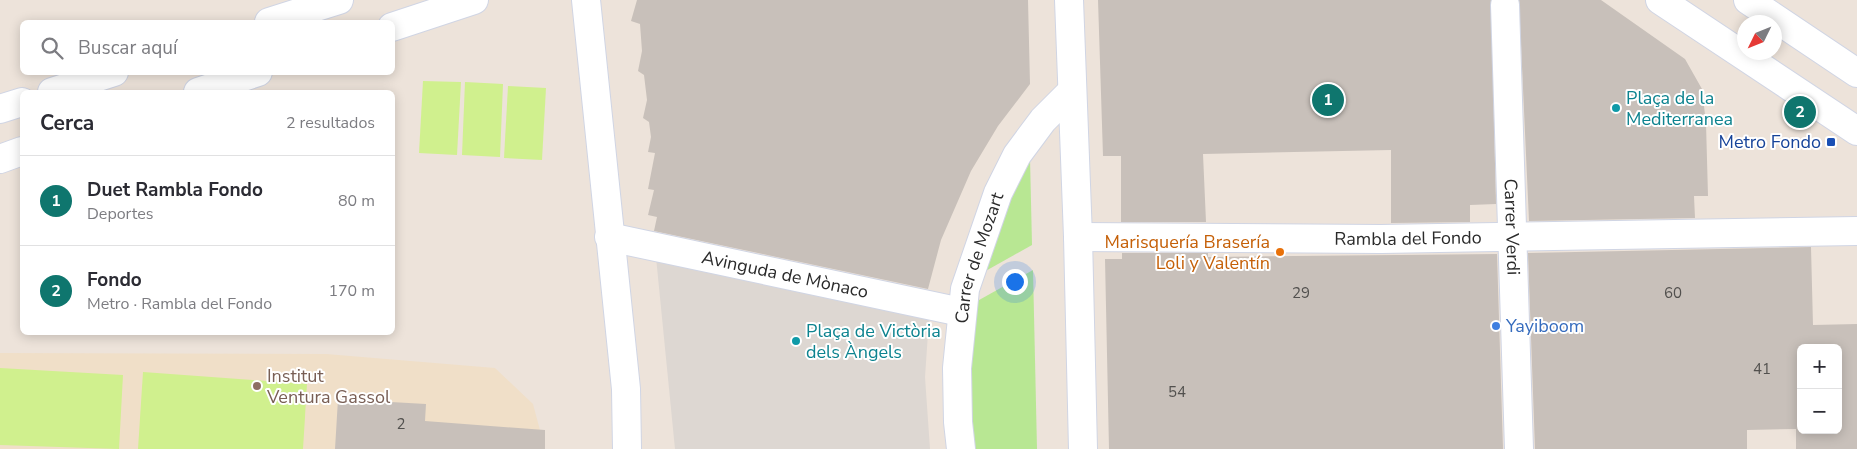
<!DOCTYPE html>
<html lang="es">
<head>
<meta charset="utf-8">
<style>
	:root { --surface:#fff; --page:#f7f7f7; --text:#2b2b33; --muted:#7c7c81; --line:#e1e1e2; --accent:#0f766e }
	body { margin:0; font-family:"Nunito Sans",sans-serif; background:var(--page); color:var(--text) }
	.controls { position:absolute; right:15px; bottom:15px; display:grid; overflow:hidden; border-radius:8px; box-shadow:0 2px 12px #0003 }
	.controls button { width:45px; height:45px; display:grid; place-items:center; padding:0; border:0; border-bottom:1px solid var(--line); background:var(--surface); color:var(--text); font:25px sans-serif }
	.compass { position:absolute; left:1737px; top:15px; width:45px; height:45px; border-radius:50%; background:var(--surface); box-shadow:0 2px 12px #0003; rotate:227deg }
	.you { position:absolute; left:1014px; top:281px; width:18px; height:18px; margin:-12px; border:4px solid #fff; border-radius:50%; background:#1a73e8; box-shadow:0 0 0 8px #1a73e833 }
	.badge { display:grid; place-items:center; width:32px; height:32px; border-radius:50%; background:var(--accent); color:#fff; font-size:16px; font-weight:700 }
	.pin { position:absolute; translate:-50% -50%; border:2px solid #fff; box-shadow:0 1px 5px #0006 }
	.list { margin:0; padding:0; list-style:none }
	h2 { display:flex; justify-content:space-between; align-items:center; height:65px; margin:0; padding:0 20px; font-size:21px }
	h2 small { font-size:16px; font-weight:400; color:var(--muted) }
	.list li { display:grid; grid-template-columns:32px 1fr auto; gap:15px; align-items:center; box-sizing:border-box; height:90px; padding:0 20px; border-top:1px solid var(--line) }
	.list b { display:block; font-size:19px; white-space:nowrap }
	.list p { margin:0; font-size:16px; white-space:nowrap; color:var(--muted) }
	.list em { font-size:16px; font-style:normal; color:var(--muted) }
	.icon { flex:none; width:28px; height:28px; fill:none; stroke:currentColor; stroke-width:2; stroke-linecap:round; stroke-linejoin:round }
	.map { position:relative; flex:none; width:1857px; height:449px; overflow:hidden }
	.search { position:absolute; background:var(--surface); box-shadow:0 2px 12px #0003; left:20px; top:20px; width:375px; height:55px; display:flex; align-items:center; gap:12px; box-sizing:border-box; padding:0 18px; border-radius:8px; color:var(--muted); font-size:19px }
	.panel { position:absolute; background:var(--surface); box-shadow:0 2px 12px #0003; left:20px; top:90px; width:375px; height:245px; border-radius:8px }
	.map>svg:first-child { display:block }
	.education { fill:#f0dfc8 }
	.green { fill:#b8e793 }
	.pitch { fill:#d0f08e }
	.plaza { fill:#ddd7d2 }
	.building { fill:#c8c0ba; fill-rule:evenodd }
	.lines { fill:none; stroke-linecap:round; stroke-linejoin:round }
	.minor-casing { stroke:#d0d5e4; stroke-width:30 }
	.minor { stroke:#fff; stroke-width:28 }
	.culture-dot { fill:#0f9aa8; stroke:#fff; stroke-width:2 }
	.transit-dot { fill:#1a4fb4; stroke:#fff; stroke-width:2 }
	.food-dot { fill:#e8710a; stroke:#fff; stroke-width:2 }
	.shop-dot { fill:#3f7fe0; stroke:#fff; stroke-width:2 }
	.education-dot { fill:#8d6e63; stroke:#fff; stroke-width:2 }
	.labels { text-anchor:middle; stroke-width:4; stroke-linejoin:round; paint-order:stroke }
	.number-label { font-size:15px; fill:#52504e }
	.culture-label { font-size:18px; fill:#0d838f; stroke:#fff; text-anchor:start }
	.transit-label { font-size:18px; fill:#164399; stroke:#fff; text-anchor:end }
	.street-label { font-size:18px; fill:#2a2a2a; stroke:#fff }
	.food-label { font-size:18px; fill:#c56008; stroke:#fff; text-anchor:end }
	.shop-label { font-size:18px; fill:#366cbe; stroke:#fff; text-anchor:start }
	.education-label { font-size:18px; fill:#785e54; stroke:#fff; text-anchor:start }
</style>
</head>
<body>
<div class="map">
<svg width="1857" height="449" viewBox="0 0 1857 449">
	<rect width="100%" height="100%" fill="#ede3da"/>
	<path class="education" d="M0,353L326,354L495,368L533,404L545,449H0Z"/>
	<g class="green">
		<path d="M1030,158L1032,245L982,273L1001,214Z"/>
		<path d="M1033,270L1037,449H972L967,406L972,304Z"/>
	</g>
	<g class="pitch">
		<path d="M423,81L461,82L457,155L419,153Z"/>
		<path d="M465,82L503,84L500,157L462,155Z"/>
		<path d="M508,86L546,88L542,160L504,158Z"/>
		<path d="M0,368L123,375L119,449L0,445Z"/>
		<path d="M143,372L307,384L303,449H138Z"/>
	</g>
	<path class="plaza" d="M655,247L930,304L925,377L930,449H675Z"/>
	<g class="building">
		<path d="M637,0H1028L1030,84L998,126L971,171L941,240L928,289L654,231L657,217L648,215L654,190L648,189L655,153L648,152L651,137L649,122L643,118L647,100L644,75L638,71L642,51L640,24L631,21Z"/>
		<path d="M1098,0H1491L1496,204L1470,205V222L1391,223V150L1203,154L1206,222H1121V156H1103Z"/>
		<path d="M1519,0H1601L1685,59L1702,89L1706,123L1708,196H1694L1695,218L1529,221Z"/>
		<path d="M1811,247L1813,325L1857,324V449H1796V429L1747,430V449H1535L1528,253ZM1801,348H1838V430H1801Z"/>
		<path d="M1122,253H1208V257L1497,254L1503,449H1109L1105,259H1122Z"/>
		<path d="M338,399L426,404L425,421L545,430V449H335Z"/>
	</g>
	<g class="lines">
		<defs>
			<g id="minor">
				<path d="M586,0L626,389L627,449"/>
				<path d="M1069,0L1078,237L1083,449"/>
				<path d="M1660,0L1857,131"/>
				<path d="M1748,0L1857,73"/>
				<path id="s1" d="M1505,5L1519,449"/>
				<path d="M269,22L339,0"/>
				<path d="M392,27L474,0"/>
				<path d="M52,92L114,72"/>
				<path d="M198,92L258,72"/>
				<path d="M0,109L22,102"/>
				<path d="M0,159L22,151"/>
				<path id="s2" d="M609,237L961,312"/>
				<path id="s3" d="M1078,237L1381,239L1857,231"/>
				<path id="s4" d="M961,449L958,422L957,368L965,289L998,193L1017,155L1043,120L1072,91"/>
			</g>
		</defs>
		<use href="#minor" class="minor-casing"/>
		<use href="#minor" class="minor"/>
	</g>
	<g class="culture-dot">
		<circle cx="1616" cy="108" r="5"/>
		<circle cx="796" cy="341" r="5"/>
	</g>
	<rect class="transit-dot" x="1826" y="137" width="10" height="10" rx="2.5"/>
	<circle class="food-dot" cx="1280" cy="252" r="5"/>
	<circle class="shop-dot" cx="1496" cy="326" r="5"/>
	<circle class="education-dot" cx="257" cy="386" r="5"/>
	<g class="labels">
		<g class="number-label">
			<text x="1301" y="298">29</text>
			<text x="1673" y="298">60</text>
			<text x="1762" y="374">41</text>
			<text x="1177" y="397">54</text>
			<text x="401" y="429">2</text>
		</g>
		<g class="culture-label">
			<text x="1626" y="104">Plaça de la<tspan x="1626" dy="21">Mediterranea</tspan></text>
			<text x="806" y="337">Plaça de Victòria<tspan x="806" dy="21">dels Àngels</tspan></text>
		</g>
		<g class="transit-label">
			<text x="1821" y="148">Metro Fondo</text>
		</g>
		<g class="street-label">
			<text dy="6" stroke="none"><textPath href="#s1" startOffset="222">Carrer Verdi</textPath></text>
			<text dy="6" stroke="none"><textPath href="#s3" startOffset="330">Rambla del Fondo</textPath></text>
			<text dy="6" stroke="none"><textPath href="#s4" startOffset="194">Carrer de Mozart</textPath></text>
			<text dy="6" stroke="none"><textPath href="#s2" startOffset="180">Avinguda de Mònaco</textPath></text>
		</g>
		<g class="food-label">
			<text x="1270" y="248">Marisquería Brasería<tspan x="1270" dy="21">Loli y Valentín</tspan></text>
		</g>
		<g class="shop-label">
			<text x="1506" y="332">Yayiboom</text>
		</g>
		<g class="education-label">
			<text x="267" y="382">Institut<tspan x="267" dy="21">Ventura Gassol</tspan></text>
		</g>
	</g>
</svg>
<div class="controls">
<button>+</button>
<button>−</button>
</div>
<svg class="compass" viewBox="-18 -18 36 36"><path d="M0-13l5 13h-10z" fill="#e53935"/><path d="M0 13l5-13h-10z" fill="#7c7c81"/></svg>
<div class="you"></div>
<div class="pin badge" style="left:1328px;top:100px">1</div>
<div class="pin badge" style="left:1800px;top:112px">2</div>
<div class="search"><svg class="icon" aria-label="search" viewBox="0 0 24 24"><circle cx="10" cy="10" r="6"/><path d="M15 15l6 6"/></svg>Buscar aquí</div>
<section class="panel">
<h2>Cerca<small>2 resultados</small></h2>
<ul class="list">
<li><span class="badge">1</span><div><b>Duet Rambla Fondo</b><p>Deportes</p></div><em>80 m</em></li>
<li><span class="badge">2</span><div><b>Fondo</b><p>Metro · Rambla del Fondo</p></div><em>170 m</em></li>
</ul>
</section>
</div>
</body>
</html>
